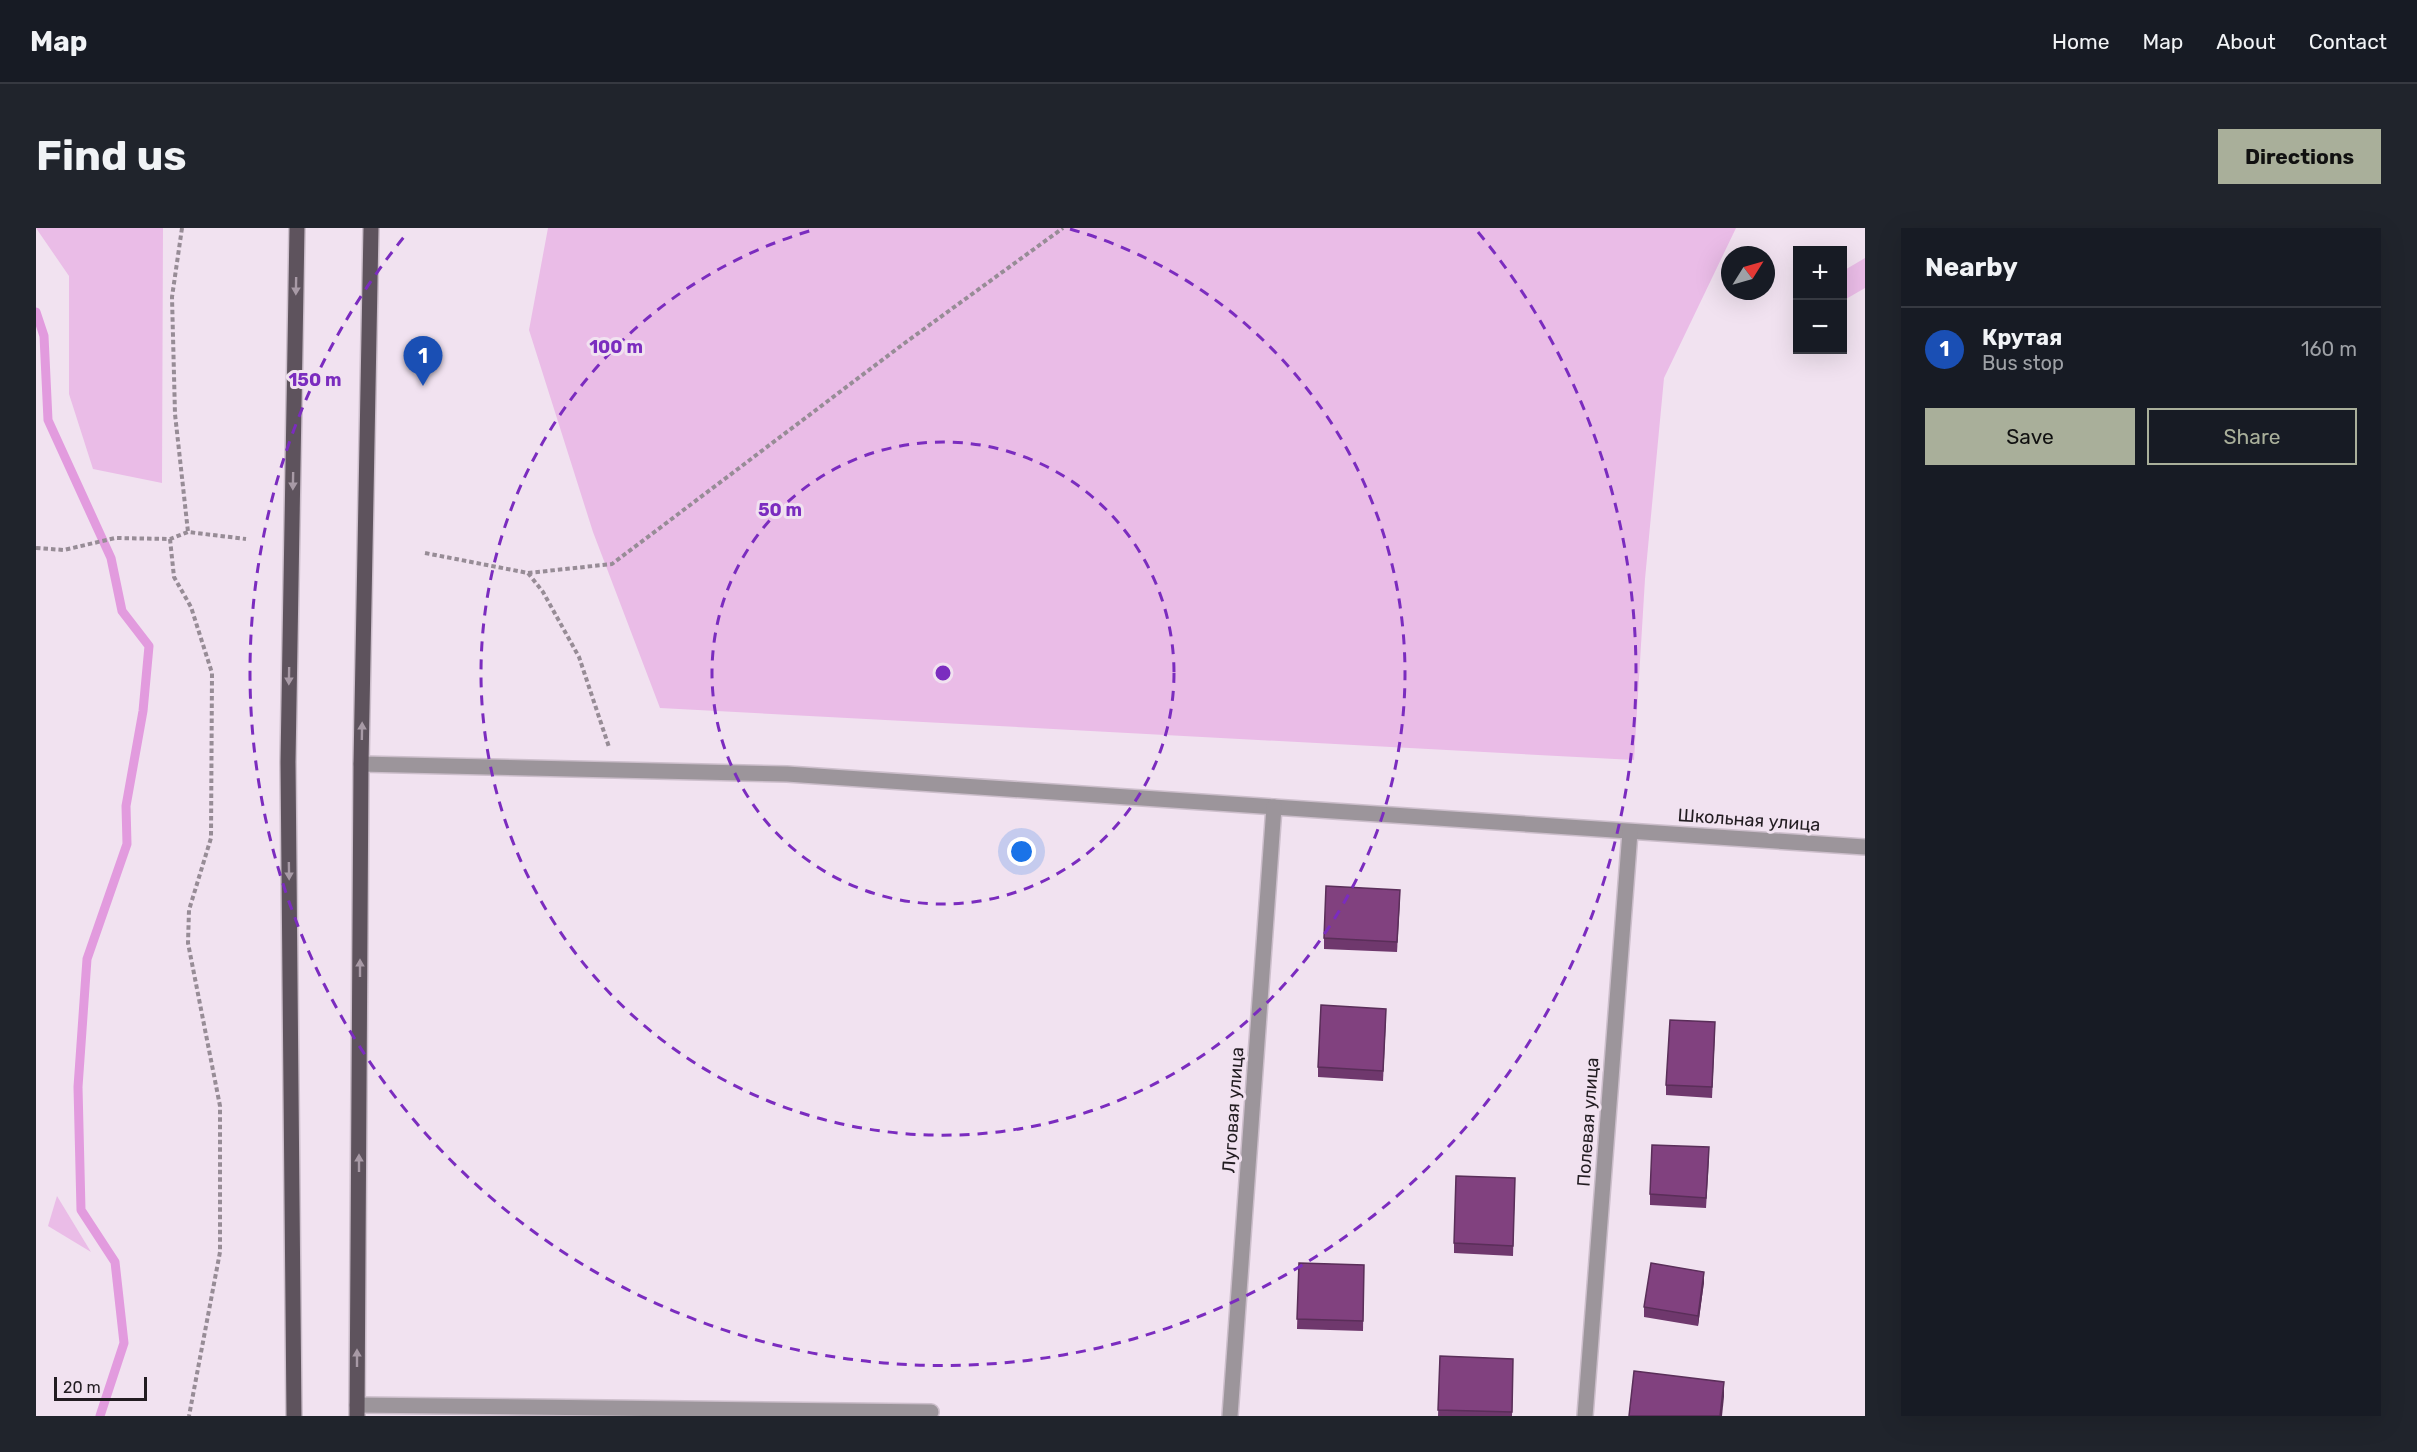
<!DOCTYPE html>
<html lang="en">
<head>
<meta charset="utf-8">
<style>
	:root { --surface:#171b24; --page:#20242c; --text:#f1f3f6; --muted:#9ea1a6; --line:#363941; --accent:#a9af9a }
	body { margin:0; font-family:Rubik,sans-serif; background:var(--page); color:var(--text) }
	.controls { position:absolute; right:18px; top:18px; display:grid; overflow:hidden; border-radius:0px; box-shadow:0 6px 24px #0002 }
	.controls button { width:54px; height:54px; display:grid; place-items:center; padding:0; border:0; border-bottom:2px solid var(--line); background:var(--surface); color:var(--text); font:30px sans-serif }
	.compass { position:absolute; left:1685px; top:18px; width:54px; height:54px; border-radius:50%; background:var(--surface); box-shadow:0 6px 24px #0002; rotate:53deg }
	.scale { position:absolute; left:18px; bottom:15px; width:93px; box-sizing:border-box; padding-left:6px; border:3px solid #221c21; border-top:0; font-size:16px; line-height:21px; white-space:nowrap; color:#221c21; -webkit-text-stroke:4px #f1e2f0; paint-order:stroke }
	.you { position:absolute; left:986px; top:624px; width:21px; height:21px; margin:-15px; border:4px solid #fff; border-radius:50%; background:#1a73e8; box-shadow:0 0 0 9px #1a73e833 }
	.badge { display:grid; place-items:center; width:39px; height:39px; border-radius:50%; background:var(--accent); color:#fff; font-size:20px; font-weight:700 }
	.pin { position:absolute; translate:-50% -50px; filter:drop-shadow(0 2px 3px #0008) }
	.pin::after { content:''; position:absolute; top:32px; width:21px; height:18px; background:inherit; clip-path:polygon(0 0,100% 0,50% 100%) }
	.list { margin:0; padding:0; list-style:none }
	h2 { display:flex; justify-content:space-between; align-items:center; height:78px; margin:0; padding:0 24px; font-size:26px }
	h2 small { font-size:20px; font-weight:400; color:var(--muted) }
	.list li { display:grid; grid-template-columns:39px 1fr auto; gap:18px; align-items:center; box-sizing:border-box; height:84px; padding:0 24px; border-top:2px solid var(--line) }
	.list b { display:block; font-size:22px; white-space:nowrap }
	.list p { margin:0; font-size:20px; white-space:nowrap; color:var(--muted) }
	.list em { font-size:20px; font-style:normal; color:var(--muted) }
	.actions { display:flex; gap:12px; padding:18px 24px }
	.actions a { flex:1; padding:14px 0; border:2px solid var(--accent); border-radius:0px; text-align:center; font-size:21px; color:var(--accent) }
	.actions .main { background:var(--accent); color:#111 }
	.map { position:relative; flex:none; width:1829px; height:1188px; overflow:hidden; border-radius:0px }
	header { display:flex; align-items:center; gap:36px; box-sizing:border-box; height:84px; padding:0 30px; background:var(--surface); border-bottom:2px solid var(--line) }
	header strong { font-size:28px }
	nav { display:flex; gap:33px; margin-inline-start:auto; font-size:21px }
	.intro { display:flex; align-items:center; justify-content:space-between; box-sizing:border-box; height:144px; padding:0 36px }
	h1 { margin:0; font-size:42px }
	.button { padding:15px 27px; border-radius:0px; background:var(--accent); color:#111; font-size:21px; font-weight:700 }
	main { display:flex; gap:36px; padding:0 36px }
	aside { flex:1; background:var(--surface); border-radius:0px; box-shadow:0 6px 24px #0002 }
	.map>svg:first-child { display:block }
	.green { fill:#eabce7 }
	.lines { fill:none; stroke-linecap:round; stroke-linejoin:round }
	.stream { stroke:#e29bde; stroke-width:9 }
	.service-casing { stroke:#ccbecb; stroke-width:18 }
	.minor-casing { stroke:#ccbecb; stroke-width:18 }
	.primary-casing { stroke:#ccbecb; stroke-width:18 }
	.path { stroke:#978c96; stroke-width:4; stroke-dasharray:4.5 3; stroke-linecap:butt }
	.service { stroke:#9c959b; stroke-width:15 }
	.minor { stroke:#9c959b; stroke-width:15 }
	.primary { stroke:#5e535d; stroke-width:15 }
	.wall { fill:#6f386d }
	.shaded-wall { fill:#5a2e59 }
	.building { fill:#81417f; stroke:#5a2e59; stroke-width:1.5 }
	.oneway { fill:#a89aa6 }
	.ring { fill:none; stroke:#7b2cbf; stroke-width:3; stroke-dasharray:10 8 }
	.labels { text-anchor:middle; stroke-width:6; stroke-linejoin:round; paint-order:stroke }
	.street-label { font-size:18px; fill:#221c21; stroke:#f1e2f0 }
	.centre { fill:#7b2cbf; stroke:#f1e2f0; stroke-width:3 }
	.ring-label { font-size:18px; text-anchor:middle; font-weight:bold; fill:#7b2cbf; stroke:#f1e2f0; stroke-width:6; stroke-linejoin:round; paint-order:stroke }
</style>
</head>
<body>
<header>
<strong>Map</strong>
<nav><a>Home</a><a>Map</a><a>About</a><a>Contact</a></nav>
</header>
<div class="intro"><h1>Find us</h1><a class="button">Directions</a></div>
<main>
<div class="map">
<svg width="1829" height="1188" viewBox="0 0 1829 1188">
	<rect width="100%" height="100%" fill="#f1e2f0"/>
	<g class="green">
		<path d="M0,0H127L126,255L57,241L33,166V48Z"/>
		<path d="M512,0H1700L1628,150L1609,351L1598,532L624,480L557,304L493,102Z"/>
		<path d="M1829,30V60L1810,71L1807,66V43Z"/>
		<path d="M21,968L55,1024L12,998Z"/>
	</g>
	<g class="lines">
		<path class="stream" d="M0,84L8,108L12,192L75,330L86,383L113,418L107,483L90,578L91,616L51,731L42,859L45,982L79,1034L88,1115L64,1188"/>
		<defs>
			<path id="service" d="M321,1177L895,1184"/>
			<g id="minor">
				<path d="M325,536L751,546L1829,619"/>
				<path d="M1194,1188L1238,579"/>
				<path d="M1549,1188L1594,604"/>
			</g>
			<g id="primary">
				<path d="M258,1188L252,534L261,0"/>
				<path d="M321,1188L325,536L335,0"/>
			</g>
		</defs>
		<use href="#service" class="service-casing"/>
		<use href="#minor" class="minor-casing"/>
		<use href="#primary" class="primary-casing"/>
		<g class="path">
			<path d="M146,0L136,69L139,186L152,304"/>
			<path d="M134,311L138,349L155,379L176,445L175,610L153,682L152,715L184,878V1024L153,1188"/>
			<path d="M0,320L28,322L79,310L134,311L152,304L210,311"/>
			<path d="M389,325L492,345L507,364L543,429L573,519"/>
			<path d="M492,345L576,336L866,117L1027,0"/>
		</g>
		<use href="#service" class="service"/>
		<use href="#minor" class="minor"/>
		<use href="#primary" class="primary"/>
	</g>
	<g class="wall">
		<path d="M1364,672L1361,724L1288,721V710Z"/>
		<path d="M1350,791L1347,853L1282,849V839Z"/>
		<path d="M1679,804L1676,870L1630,867V857Z"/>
		<path d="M1673,930L1670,980L1614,977V966Z"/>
		<path d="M1479,950L1477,1028L1418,1025V1015Z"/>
		<path d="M1263,1035L1328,1037L1327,1103L1261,1101Z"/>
		<path d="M1668,1054L1662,1098L1608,1089V1079Z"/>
		<path d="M1404,1128L1477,1131L1476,1188H1402Z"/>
	</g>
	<g class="shaded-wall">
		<path d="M1668,1044V1054L1662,1098V1088Z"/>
		<path d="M1688,1154V1169L1686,1188H1684Z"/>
	</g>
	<g class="building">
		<path d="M1290,658L1364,662L1361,714L1288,710Z"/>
		<path d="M1285,777L1350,781L1347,843L1282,839Z"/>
		<path d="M1634,792L1679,794L1676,859L1630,857Z"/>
		<path d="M1616,917L1673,919L1670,970L1614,966Z"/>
		<path d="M1420,948L1479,950L1477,1018L1418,1015Z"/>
		<path d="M1263,1035L1328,1037L1327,1093L1261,1091Z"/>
		<path d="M1615,1035L1668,1044L1662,1088L1608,1079Z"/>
		<path d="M1404,1128L1477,1131L1476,1184L1402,1182Z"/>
		<path d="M1598,1143L1688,1154L1684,1188H1593Z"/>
	</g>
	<defs><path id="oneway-solid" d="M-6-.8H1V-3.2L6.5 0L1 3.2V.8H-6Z" transform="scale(1.5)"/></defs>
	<g class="oneway">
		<use href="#oneway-solid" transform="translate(260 58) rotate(91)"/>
		<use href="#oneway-solid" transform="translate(257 253) rotate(91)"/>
		<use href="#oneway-solid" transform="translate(253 448) rotate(91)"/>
		<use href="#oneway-solid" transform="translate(326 503) rotate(-89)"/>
		<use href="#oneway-solid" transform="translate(253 643) rotate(89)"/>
		<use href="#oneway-solid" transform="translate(324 740) rotate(-90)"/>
		<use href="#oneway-solid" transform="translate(323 935) rotate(-90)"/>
		<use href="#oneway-solid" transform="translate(321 1130) rotate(-90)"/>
	</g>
	<g class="ring">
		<circle cx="907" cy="445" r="231"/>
		<path d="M1034 1A462 462 0 1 1 780 1"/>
		<path d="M1442 4A693 693 0 1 1 372 4"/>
	</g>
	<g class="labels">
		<g class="street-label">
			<text transform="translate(1713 592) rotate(4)" y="6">Школьная улица</text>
			<text transform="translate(1197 882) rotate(-86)" y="6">Луговая улица</text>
			<text transform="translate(1552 894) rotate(-86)" y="6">Полевая улица</text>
		</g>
	</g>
	<circle cx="907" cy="445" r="9" class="centre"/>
	<g class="ring-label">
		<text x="580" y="125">100 m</text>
		<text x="279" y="158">150 m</text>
		<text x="744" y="288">50 m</text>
	</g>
</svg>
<div class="controls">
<button>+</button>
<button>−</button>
</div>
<svg class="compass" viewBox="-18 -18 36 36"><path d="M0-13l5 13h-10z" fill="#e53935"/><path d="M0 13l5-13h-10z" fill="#9ea1a6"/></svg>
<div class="scale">20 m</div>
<div class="you"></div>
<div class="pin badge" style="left:387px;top:158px;background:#1a4fb4">1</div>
</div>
<aside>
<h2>Nearby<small></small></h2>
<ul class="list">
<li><span class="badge" style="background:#1a4fb4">1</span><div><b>Крутая</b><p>Bus stop</p></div><em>160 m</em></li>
</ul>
<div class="actions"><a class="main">Save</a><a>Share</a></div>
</aside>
</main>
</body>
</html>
